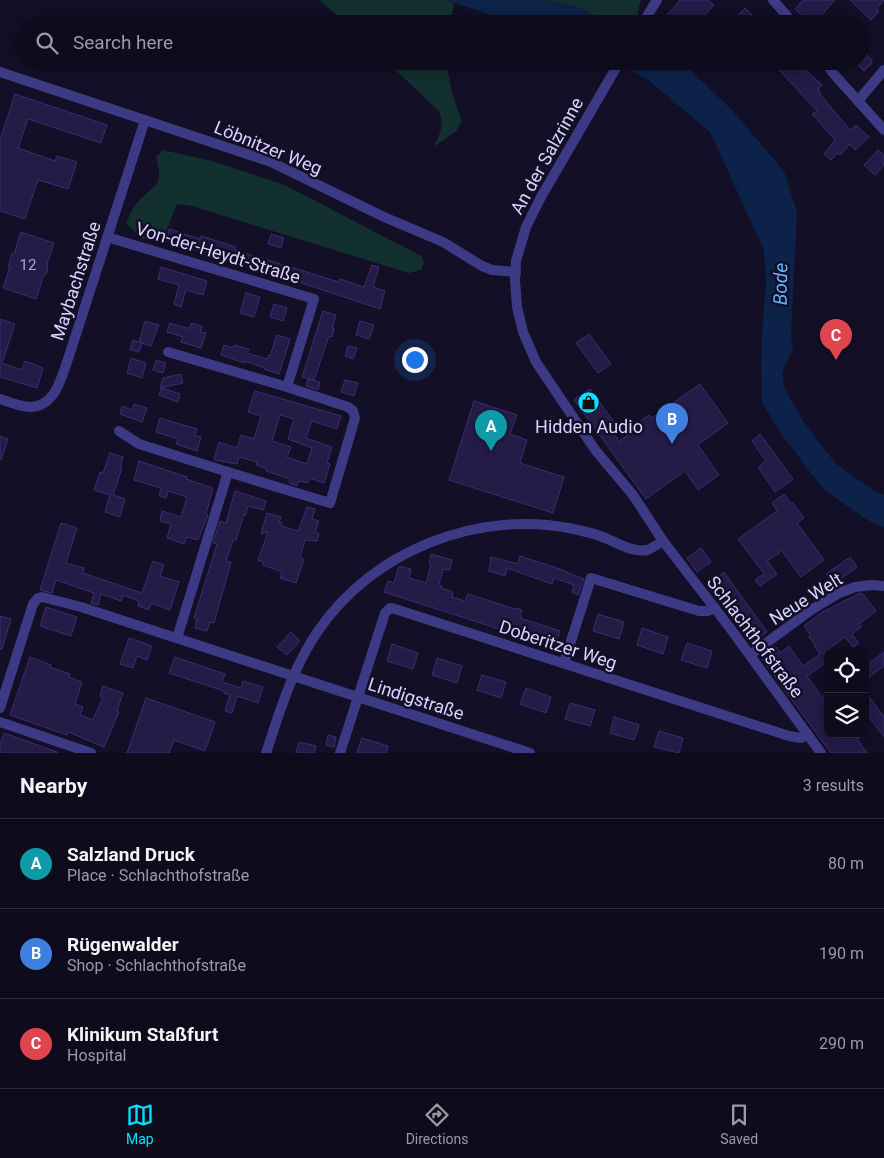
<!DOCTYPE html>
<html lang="en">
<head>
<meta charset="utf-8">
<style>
	:root { --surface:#0e0b1c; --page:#171425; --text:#f1f3f6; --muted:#9b9ba3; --line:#2e2b3b; --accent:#00e5ff }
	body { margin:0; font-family:Roboto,sans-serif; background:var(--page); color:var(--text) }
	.controls { position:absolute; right:15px; bottom:15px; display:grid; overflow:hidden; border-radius:10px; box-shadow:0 2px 12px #0003 }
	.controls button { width:45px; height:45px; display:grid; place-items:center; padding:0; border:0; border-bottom:1px solid var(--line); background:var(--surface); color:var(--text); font:25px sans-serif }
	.you { position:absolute; left:414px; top:359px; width:18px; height:18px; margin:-12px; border:4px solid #fff; border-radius:50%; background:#1a73e8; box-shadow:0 0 0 8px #1a73e833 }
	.badge { display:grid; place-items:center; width:32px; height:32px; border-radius:50%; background:var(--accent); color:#fff; font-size:16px; font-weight:700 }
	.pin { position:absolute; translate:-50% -41px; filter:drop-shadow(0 1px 2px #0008) }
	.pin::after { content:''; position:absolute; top:26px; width:18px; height:15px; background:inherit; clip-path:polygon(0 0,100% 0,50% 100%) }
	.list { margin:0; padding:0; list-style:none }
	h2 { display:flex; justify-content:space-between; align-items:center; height:65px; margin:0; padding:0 20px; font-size:21px }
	h2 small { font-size:16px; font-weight:400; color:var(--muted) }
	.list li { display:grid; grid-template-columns:32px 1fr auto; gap:15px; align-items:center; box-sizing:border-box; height:90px; padding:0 20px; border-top:1px solid var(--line) }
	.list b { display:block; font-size:19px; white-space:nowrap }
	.list p { margin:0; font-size:16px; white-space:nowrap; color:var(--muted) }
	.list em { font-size:16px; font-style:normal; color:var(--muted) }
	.icon { flex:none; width:28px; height:28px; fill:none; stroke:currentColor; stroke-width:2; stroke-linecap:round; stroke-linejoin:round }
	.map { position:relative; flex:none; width:884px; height:753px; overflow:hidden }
	.search { position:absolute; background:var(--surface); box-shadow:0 2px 12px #0003; left:15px; right:15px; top:15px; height:55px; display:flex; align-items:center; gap:12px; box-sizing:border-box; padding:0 18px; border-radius:28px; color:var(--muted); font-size:19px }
	.sheet { height:335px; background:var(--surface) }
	nav { display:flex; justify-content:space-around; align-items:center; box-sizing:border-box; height:70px; border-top:1px solid var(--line); background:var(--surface); font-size:14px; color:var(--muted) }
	nav a { display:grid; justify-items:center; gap:2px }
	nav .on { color:var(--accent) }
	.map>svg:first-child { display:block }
	.green { fill:#12302f }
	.water { fill:#0c2248 }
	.building { fill:#241b47; stroke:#3b2d73; fill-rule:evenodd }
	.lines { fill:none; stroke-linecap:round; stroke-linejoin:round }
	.minor { stroke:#3d3a85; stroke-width:10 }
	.labels { text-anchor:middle; stroke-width:5; stroke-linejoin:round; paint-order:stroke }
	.number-label { font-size:15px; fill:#aca6d1 }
	.street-label { font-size:18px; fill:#d9d4ff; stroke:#130f26 }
	.poi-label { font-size:18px; fill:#d9d4ff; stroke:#130f26 }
	.water-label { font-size:19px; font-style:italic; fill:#62b6ff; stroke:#130f26 }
</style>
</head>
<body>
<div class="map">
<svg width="884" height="753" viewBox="0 0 884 753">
	<rect width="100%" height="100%" fill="#130f26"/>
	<g class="green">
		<path d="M320,0H446L454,3L450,24H346Z"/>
		<path d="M544,0H641L636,19L633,24H612L574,6Z"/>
		<path d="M386,61H446L452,93L462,121L456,131L433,147C441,133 444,126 439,111Z"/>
		<path d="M163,150L212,161L285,185L421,256L424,262L421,270L409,273L192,206L177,204L165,234L159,242L143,239L126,224C129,217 132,208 137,203C155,182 164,189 156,157Z"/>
	</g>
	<g class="water">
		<path d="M446,0H544L574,6L612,24H518Z"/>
		<path d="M611,61H677L688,68L731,109L784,171L797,212L791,336L793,348L782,373L785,389L801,418L836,464L873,490L884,495V528L866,519L823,489L782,435L762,403L761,348L766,281L764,250L710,132L647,79Z"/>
	</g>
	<g class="building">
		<path d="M680,0H708L714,5L701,19L706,24H670L664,19Z"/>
		<path d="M803,0H835L813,24H810L795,9Z"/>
		<path d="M850,0H884L876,9L879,11L871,20Z"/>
		<path d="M745,8L754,17L747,24H729Z"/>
		<path d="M860,49L872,60V63L864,71L854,61H860Z"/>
		<path d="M771,61H800L806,68L804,69L822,85L818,89L820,92L819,93L850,130L856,125L869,137L855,150L850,144L840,155L837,153L831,160L824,154L835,140L812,114L817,111Z"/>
		<path d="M15,94L107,125L101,143L28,119L18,148L55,161L57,156L77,162L68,189L38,180L25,219L0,211V140Z"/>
		<path d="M878,150L884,155V165L875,175L864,165Z"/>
		<path d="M169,229L200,239L201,236L236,247L235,250L339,282L340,279L364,287L372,265L379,267L373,287L385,291L380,309L253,267L166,241Z"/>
		<path d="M21,232L54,243L47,264L48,271L43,277L36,299L3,288L10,267H8L12,253L14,254Z"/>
		<path d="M271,234L284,238L281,248L268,244Z"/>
		<path d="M161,267L207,281L203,295L186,290L181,307L174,304L179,285L158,279Z"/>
		<path d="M246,293L260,297L254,317L240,313Z"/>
		<path d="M274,304L287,308L283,321L270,317Z"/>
		<path d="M323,311L336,315L332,328H334L332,337L329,336L314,380L302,377Z"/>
		<path d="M0,319L15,324L2,363L22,370L25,361L43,368L37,388L0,377Z"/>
		<path d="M145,321L159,325L151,346L139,342Z"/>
		<path d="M360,321L374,325L369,339L356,335Z"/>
		<path d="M170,323L186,328H190L191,323L202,326L200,332L206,333L201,348L181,342L183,337L167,332Z"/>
		<path d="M589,334L611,364L598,373L576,343Z"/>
		<path d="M277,335L290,339L279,374L264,369L265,368L245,361L244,363L221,355L224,345L233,348L234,345L249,349L247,353L267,359L269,355L270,356Z"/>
		<path d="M133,340L142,343L139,352L130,350Z"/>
		<path d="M348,346L357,348L353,359L345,356Z"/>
		<path d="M131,358L146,363L142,378L127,373Z"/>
		<path d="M156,360L166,363L163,373L153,370Z"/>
		<path d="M181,374L183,383L160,388L163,378Z"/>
		<path d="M308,379L320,382L318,390L306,386Z"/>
		<path d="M345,380L358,383L354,396L341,392Z"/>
		<path d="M700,384L728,423L698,445L719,475L698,490L685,471L646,499L574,400L590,389L616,425L610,428L619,441L637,429L635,425L649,415L652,418Z"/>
		<path d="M162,388L180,394L178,402L159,395Z"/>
		<path d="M255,391L341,416L337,429L312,421L306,438L332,447L327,463L330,464L324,483L309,478L308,483L299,481L297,486L289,483L290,479L266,471L267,469L256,465L257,462L239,457L237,464L214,460L219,442L237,448L241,435L254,439L261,416L248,412ZM280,415L294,419L288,439L312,448L307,464L287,457L291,447L272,441Z"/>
		<path d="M474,401L517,415L510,434L527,440L520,463L564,477L553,513L449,480Z"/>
		<path d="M134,404L147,408L142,422L120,414L122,406L132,410Z"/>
		<path d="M160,418L197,429L195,436L201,437L197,451L176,444L178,439L156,432Z"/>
		<path d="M760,434L793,479L775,492L758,467L766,461L752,441Z"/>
		<path d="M0,436L8,439L1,460L0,459Z"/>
		<path d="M110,453L123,457L120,467L122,468L113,495L125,499L120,517L105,512L110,495L94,490L100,472L103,473Z"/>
		<path d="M139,461L187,477L186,479L213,488L206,514L208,515L198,540L187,537L184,544L167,538L171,524L160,521L162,511L181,517L187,497L168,491L166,498L159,496L161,488L134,480Z"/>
		<path d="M235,491L266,501L263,510L248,506L245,516L244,514L236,540H233L226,561L231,562L214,623L210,622L207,631L195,628L197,619L194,618L217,544L213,543L220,521L226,523Z"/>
		<path d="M784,494L791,503L792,502L804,518L797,523L824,560L801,577L782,551L767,561L777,574L760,586L755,580L764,574L738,539L777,511L772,503Z"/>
		<path d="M307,507L315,509L312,519L319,521L315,532L319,534L317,541L305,540L300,557L304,559L296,583L280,578L282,572L263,565L264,562L258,560L268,532L261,534L267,513L281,517L279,522L282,523L281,526L298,531Z"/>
		<path d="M61,523L77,528L66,563L84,568L83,573L142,593L153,561L164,565L160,576L179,582L170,610L151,603L149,610L138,606L139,601L123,595L121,601L101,594L98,605L91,603L94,593L56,580L52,593L40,590Z"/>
		<path d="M701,548L711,562L697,572L687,558Z"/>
		<path d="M431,554L452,560L450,570L443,569L439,585L442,586L441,588L453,592L452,597L465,601L468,594L515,609V608L522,610L520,618L560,631L555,647L384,592L388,581L394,583L399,566L411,569L409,578L426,583L431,565L429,564Z"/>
		<path d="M520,556L566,571V572L584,579L578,595L572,592L574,585L554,578L552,584L507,568L505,576L489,571L491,557L518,564Z"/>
		<path d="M850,557L857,567L833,584L826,574Z"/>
		<path d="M724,572L767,632L751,644L707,585Z"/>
		<path d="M862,593L876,611L859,624L861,627L852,634L859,643L853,647L845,637L830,648L832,652H828V665L826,662L807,676L822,697L828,692V734H865L857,739L867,753H831L761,658L776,647L780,653L789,646L803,666L820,654L814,646L815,645L809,637L811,636L804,626L821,613L858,594Z"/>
		<path d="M46,607L77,617L71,636L40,626Z"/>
		<path d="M598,614L624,622L619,639L593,631Z"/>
		<path d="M0,616L11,619L2,649H0Z"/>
		<path d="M642,628L668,637L663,654L637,645Z"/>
		<path d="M291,632L300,641L287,655L277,647Z"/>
		<path d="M129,638L152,646L147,660L137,656L133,668L120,664Z"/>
		<path d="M687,643L712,651L707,668L681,660Z"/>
		<path d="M392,644L418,653L413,669L387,661Z"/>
		<path d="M884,652V666L865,680V666Z"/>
		<path d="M30,657L51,665L50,667L70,674L69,677L82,682L75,704L83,707L80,715L93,720L103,697L100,696L103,686L123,693L117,711L119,712L104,747L68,732L67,735L10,715Z"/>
		<path d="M175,657L225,674L222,682L241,688L243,681L263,687L258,703L237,696L232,713L225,711L230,695L224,693V691L169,673Z"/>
		<path d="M437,658L462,666L457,683L432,675Z"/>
		<path d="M482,675L506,682L501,698L477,690Z"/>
		<path d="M526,688L551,697L546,713L520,704Z"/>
		<path d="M865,691L884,717V737L865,712Z"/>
		<path d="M146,698L215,722L205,751L174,740L169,753H127Z"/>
		<path d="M570,703L595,710L590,726L565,719Z"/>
		<path d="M614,717L639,725L634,740L610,733Z"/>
		<path d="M659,731L683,738L679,753L654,747Z"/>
		<path d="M4,733L57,752V753H0V744Z"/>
		<path d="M328,735L336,737L334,747L326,745Z"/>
		<path d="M362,738L388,746L386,753H357Z"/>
		<path d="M299,742L316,746L314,753H296Z"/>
	</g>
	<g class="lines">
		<g class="minor">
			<path d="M773,0L794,24"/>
			<path d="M642,24L657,0"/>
			<path d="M620,61L541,197L526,227L516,261L515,280L517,307L523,332L536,362L596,451L633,495L663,541L730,628L821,753"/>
			<path d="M825,61L832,72L884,130"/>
			<path d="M0,72L271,162L384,217L443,242L482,266L492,270L516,272"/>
			<path d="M858,101L884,70"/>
			<path d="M107,237L314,299L287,387L348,407L353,411L355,418L330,503L228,472L177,638"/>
			<path d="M168,352L287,387"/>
			<path d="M0,399C10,402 21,407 31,407C57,406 63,372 70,353L145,120"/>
			<path d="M119,431L139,444L228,472"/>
			<path d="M750,655L811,610L839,593L855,587L872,585L884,586"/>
			<path d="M564,663L591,578L699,611H708L715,608"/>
			<path d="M0,708L33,604L38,598L42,597L81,607L530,753"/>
			<path d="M0,722L91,753"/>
			<path d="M266,753C280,711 292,669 318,631C373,550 479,509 574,529C583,531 592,533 600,536C615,541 631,553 647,550C653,548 658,544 663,541"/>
			<path d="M340,753L385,613L390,608L395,609L789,736L801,738L808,735"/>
		</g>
	</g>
	<defs>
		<symbol id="shop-disc" viewBox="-11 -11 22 22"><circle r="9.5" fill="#00e5ff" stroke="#130f26"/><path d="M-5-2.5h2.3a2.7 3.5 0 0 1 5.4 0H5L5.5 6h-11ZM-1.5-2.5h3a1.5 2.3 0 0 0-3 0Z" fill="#111"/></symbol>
	</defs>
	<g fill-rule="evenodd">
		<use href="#shop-disc" x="576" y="390" width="25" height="25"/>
	</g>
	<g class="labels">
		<g class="number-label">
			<text x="28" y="270">12</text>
		</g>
		<g class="street-label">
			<text transform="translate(268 148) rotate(22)" y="6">Löbnitzer Weg</text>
			<text transform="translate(547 156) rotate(-61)" y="6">An der Salzrinne</text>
			<text transform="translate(218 253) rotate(17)" y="6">Von-der-Heydt-Straße</text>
			<text transform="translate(76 281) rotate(-72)" y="6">Maybachstraße</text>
			<text transform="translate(806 599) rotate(-32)" y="6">Neue Welt</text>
			<text transform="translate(755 637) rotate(53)" y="6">Schlachthofstraße</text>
			<text transform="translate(558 645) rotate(18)" y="6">Doberitzer Weg</text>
			<text transform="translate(416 699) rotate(18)" y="6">Lindigstraße</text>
		</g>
		<g class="poi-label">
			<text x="589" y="433">Hidden Audio</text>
		</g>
		<g class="water-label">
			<text transform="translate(780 284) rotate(-89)" y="7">Bode</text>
		</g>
	</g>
</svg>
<div class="controls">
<button><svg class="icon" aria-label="locate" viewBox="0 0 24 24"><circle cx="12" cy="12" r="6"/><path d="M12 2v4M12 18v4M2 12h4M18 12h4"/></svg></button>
<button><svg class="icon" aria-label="layers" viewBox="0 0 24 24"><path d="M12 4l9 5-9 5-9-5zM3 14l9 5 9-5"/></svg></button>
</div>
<div class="you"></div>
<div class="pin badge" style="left:491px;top:451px;background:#0f9aa8">A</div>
<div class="pin badge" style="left:672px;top:444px;background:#3f7fe0">B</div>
<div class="pin badge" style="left:836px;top:360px;background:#e0444e">C</div>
<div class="search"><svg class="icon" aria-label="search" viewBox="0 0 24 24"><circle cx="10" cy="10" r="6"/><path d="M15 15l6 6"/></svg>Search here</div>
</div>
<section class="sheet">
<h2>Nearby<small>3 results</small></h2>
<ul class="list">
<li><span class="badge" style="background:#0f9aa8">A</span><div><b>Salzland Druck</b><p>Place · Schlachthofstraße</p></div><em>80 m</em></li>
<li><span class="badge" style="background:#3f7fe0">B</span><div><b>Rügenwalder</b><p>Shop · Schlachthofstraße</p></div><em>190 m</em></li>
<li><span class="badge" style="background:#e0444e">C</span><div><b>Klinikum Staßfurt</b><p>Hospital</p></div><em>290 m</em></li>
</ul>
</section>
<nav>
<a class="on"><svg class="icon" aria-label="map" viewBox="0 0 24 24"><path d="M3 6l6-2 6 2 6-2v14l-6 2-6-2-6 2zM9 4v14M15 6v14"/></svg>Map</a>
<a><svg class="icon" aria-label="directions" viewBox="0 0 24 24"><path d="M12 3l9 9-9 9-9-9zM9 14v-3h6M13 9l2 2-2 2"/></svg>Directions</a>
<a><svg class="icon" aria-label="saved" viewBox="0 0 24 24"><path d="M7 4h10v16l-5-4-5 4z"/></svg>Saved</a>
</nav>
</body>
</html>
